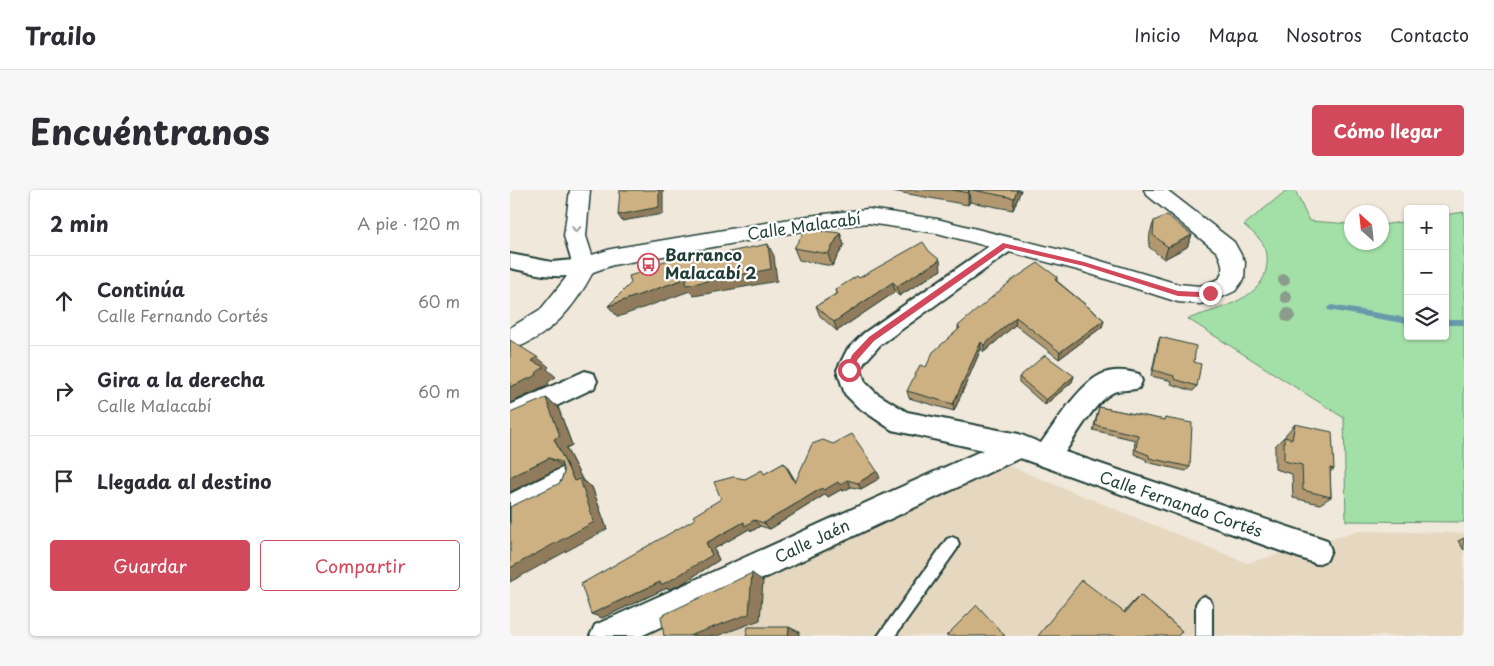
<!DOCTYPE html>
<html lang="es">
<head>
<meta charset="utf-8">
<style>
	:root { --surface:#fff; --page:#f7f7f7; --text:#2b2b33; --muted:#7c7c81; --line:#e1e1e2; --accent:#d1495b }
	body { margin:0; font-family:"Playpen Sans",sans-serif; background:var(--page); color:var(--text) }
	.controls { position:absolute; right:15px; top:15px; display:grid; overflow:hidden; border-radius:5px; box-shadow:0 1px 4px #0004 }
	.controls button { width:45px; height:45px; display:grid; place-items:center; padding:0; border:0; border-bottom:1px solid var(--line); background:var(--surface); color:var(--text); font:25px sans-serif }
	.compass { position:absolute; left:834px; top:15px; width:45px; height:45px; border-radius:50%; background:var(--surface); box-shadow:0 1px 4px #0004; rotate:333deg }
	.stop { position:absolute; width:15px; height:15px; margin:-11px; border:4px solid #d1495b; border-radius:50%; background:#fff }
	.stop.end { background:#d1495b; border-color:#fff; box-shadow:0 1px 5px #0008 }
	.list { margin:0; padding:0; list-style:none }
	h2 { display:flex; justify-content:space-between; align-items:center; height:65px; margin:0; padding:0 20px; font-size:21px }
	h2 small { font-size:16px; font-weight:400; color:var(--muted) }
	.list li { display:grid; grid-template-columns:32px 1fr auto; gap:15px; align-items:center; box-sizing:border-box; height:90px; padding:0 20px; border-top:1px solid var(--line) }
	.list b { display:block; font-size:19px; white-space:nowrap }
	.list p { margin:0; font-size:16px; white-space:nowrap; color:var(--muted) }
	.list em { font-size:16px; font-style:normal; color:var(--muted) }
	.actions { display:flex; gap:10px; padding:15px 20px }
	.actions a { flex:1; padding:11px 0; border:1px solid var(--accent); border-radius:5px; text-align:center; font-size:18px; color:var(--accent) }
	.actions .main { background:var(--accent); color:#fff }
	.icon { flex:none; width:28px; height:28px; fill:none; stroke:currentColor; stroke-width:2; stroke-linecap:round; stroke-linejoin:round }
	.map { position:relative; flex:none; width:954px; height:446px; overflow:hidden; border-radius:5px }
	header { display:flex; align-items:center; gap:30px; box-sizing:border-box; height:70px; padding:0 25px; background:var(--surface); border-bottom:1px solid var(--line) }
	header strong { font-size:24px }
	nav { display:flex; gap:28px; margin-inline-start:auto; font-size:18px }
	.intro { display:flex; align-items:center; justify-content:space-between; box-sizing:border-box; height:120px; padding:0 30px }
	h1 { margin:0; font-size:35px }
	.button { padding:12px 22px; border-radius:5px; background:var(--accent); color:#fff; font-size:18px; font-weight:700 }
	main { display:flex; gap:30px; padding:0 30px }
	aside { flex:1; background:var(--surface); border-radius:5px; box-shadow:0 1px 4px #0004 }
	.map>svg:first-child { display:block }
	.built { fill:#e6d8c0 }
	.green { fill:#a3e0a8; stroke:#618e6e }
	.lines { fill:none; stroke-linecap:round; stroke-linejoin:round }
	.stream { fill:#6899ab; fill-rule:evenodd }
	.lane-casing { stroke:#1f3d34; stroke-width:4 }
	.street-casing { stroke:#1f3d34; stroke-width:4 }
	.secondary-casing { stroke:#1f3d34; stroke-width:3 }
	.lane { fill:#fff; fill-rule:evenodd }
	.street { fill:#fff; fill-rule:evenodd }
	.secondary { fill:#fff; fill-rule:evenodd }
	.tree { fill:#8b9c8b }
	.wall { fill:#b19871; stroke:#1f3d34 }
	.shaded-wall { fill:#907c5c; stroke:#1f3d34 }
	.building { fill:#ceb183; stroke:#1f3d34 }
	.oneway { stroke:#8f9e9a }
	.route { fill:#d1495b }
	.labels { text-anchor:middle; stroke-width:4.5; stroke-linejoin:round; paint-order:stroke }
	.street-label { font-size:16px; fill:#1f3d34; stroke:#fff }
	.poi-label { font-size:16px; font-weight:bold; fill:#1f3d34; stroke:#fff; text-anchor:start }
</style>
</head>
<body>
<header>
<strong>Trailo</strong>
<nav><a>Inicio</a><a>Mapa</a><a>Nosotros</a><a>Contacto</a></nav>
</header>
<div class="intro"><h1>Encuéntranos</h1><a class="button">Cómo llegar</a></div>
<main>
<aside>
<h2>2 min<small>A pie · 120 m</small></h2>
<ul class="list">
<li><svg class="icon" aria-label="ahead" viewBox="0 0 24 24"><path d="M12 20V5M6 11l6-6 6 6"/></svg><div><b>Continúa</b><p>Calle Fernando Cortés</p></div><em>60 m</em></li>
<li><svg class="icon" aria-label="right" viewBox="0 0 24 24"><path d="M7 20v-9h11M14 6l5 5-5 5"/></svg><div><b>Gira a la derecha</b><p>Calle Malacabí</p></div><em>60 m</em></li>
<li><svg class="icon" aria-label="arrive" viewBox="0 0 24 24"><path d="M6 21V4h12l-3 4 3 4H6"/></svg><div><b>Llegada al destino</b></div></li>
</ul>
<div class="actions"><a class="main">Guardar</a><a>Compartir</a></div>
</aside>
<div class="map">
<svg width="954" height="446" viewBox="0 0 954 446">
	<rect width="100%" height="100%" fill="#f0e8da"/>
	<filter id="ink" filterUnits="userSpaceOnUse"><feTurbulence type="fractalNoise" baseFrequency=".02" numOctaves="2"/><feDisplacementMap in="SourceGraphic" scale="10" xChannelSelector="R" yChannelSelector="G"/><feConvolveMatrix kernelMatrix="1 2 1 2 8 2 1 2 1" color-interpolation-filters="sRGB"/></filter>
	<g filter="url(#ink)">
		<path class="built" d="M497,275L737,373L849,341L954,343V446H121Z"/>
		<path class="green" d="M777,0H785L799,31L841,34L842,52H872V35L898,31V146H935V25L954,22V332L836,331L834,228L678,129C704,119 750,111 756,80C761,56 750,49 734,35Z"/>
		<g class="lines">
			<g class="stream">
				<path d="M821,115L898,128V134L818,120L817,118Z"/>
				<rect x="935" y="129" width="19" height="6"/>
			</g>
			<defs>
				<g id="lane">
					<path d="M442,347L447,349L449,354L447,359L385,446H368L437,349Z"/>
					<path d="M694,406L699,409L702,414V446H686V414L689,409Z"/>
				</g>
				<g id="street">
					<path d="M495,48L502,50L505,55L502,60L370,155L354,173L351,180L355,192L366,203L397,222L509,244L531,253C546,233 568,196 590,185C601,179 617,180 629,184L632,191L629,198C620,201 608,199 602,203C584,213 567,245 555,262L817,350L821,360L817,370L807,374L510,268L131,446H80L85,435L473,260L382,240L348,217L335,204L327,180L337,160L354,143L488,50Z"/>
					<path d="M0,64L42,72L74,69L81,71L84,76L81,81C50,91 31,85 0,78Z"/>
					<path d="M75,181L84,184L87,191L84,198L0,238V215Z"/>
					<path d="M52,278L62,281L65,290L62,299L0,331V304Z"/>
				</g>
				<path id="secondary" d="M60,0H80L76,46L82,65L101,59L298,26L358,19L427,29L574,66L668,94L690,96L709,89C715,80 712,71 707,62L637,5L634,0H657L724,52L735,72L734,89L725,101L708,109L690,114L668,112L571,81L427,43L358,33L298,40L103,75L83,82C64,118 40,147 0,160V138L31,119L55,89L63,76L54,46Z"/>
			</defs>
			<use href="#lane" class="lane-casing"/>
			<use href="#street" class="street-casing"/>
			<use href="#secondary" class="secondary-casing"/>
			<use href="#lane" class="lane"/>
			<use href="#street" class="street"/>
			<use href="#secondary" class="secondary"/>
		</g>
		<g class="tree">
			<circle cx="774" cy="90" r="6"/>
			<circle cx="776" cy="107" r="6"/>
			<circle cx="778" cy="125" r="7"/>
		</g>
		<g class="wall">
			<path d="M377,0H511L503,20L460,12L458,15Z"/>
			<path d="M644,31L682,45L677,57L654,69L639,57L640,43Z"/>
			<path d="M330,43L334,55L322,76L289,70L284,58Z"/>
			<path d="M431,80L389,106L385,102L327,141L310,126L306,116L326,104L325,100L349,88Z"/>
			<path d="M547,87V91L594,130L592,137L549,169L505,135L474,162L471,159L444,221L399,208L397,201L416,177L448,140V136Z"/>
			<path d="M650,147L684,172L687,196L683,201L661,194L662,191L641,186L648,153Z"/>
			<path d="M564,186L562,192L535,215L509,192V187Z"/>
			<path d="M36,208L48,217L62,255L56,258L73,291L82,297L97,339L50,293L54,283L52,276L0,302Z"/>
			<path d="M589,217L654,230L655,228L680,277L676,281L636,272L637,270L624,264L625,250L583,240Z"/>
			<path d="M785,234L824,279L820,282L821,307L810,314L783,308L782,284L765,279V256L774,247H775L776,244Z"/>
			<path d="M274,273L286,292L370,288L351,299L341,297L333,301L332,299L318,307L316,304L260,339L250,336L242,341L239,339L204,359L209,370L170,395L160,399L157,398L92,428L185,329L211,309L235,289L255,284Z"/>
			<path d="M954,348V360L948,351Z"/>
			<path d="M630,405L672,441L614,422L623,412Z"/>
		</g>
		<g class="shaded-wall">
			<path d="M149,0H153V24L112,31L108,25Z"/>
			<path d="M459,0L460,12L458,15V3Z"/>
			<path d="M507,0H511L503,20L504,8Z"/>
			<path d="M330,43L334,55L322,76L318,64Z"/>
			<path d="M682,45L677,57L654,69L658,57Z"/>
			<path d="M258,54L264,66L267,91L184,106L180,101L108,127L98,116L177,88Z"/>
			<path d="M190,59L197,71L190,68Z"/>
			<path d="M430,70L431,80L389,106L387,96Z"/>
			<path d="M383,92L385,102L327,141L324,132Z"/>
			<path d="M506,127L505,135L474,162V155Z"/>
			<path d="M594,130L592,137L549,169L550,162Z"/>
			<path d="M471,152V159L444,221L443,214Z"/>
			<path d="M27,167L39,177L37,179L46,187L38,192L39,195L0,213V197L22,171Z"/>
			<path d="M564,186L562,192L535,215L536,210Z"/>
			<path d="M36,208L48,217L62,255L56,258L73,291L82,297L97,339L0,392V378L64,291L44,249Z"/>
			<path d="M39,268L53,276L0,302V287Z"/>
			<path d="M274,273L279,280L290,299L285,293Z"/>
			<path d="M367,281L370,288L351,299L348,293Z"/>
			<path d="M337,290L341,297L333,301L332,299L318,307L316,304L260,339L254,333L312,298L328,292Z"/>
			<path d="M244,330L250,336L242,341L239,339L204,359L209,370L170,395L160,399L157,398L92,428L81,424L150,392L196,353L234,332Z"/>
			<path d="M242,383L253,391L250,430L207,446H179Z"/>
			<path d="M279,437L289,442V446H278Z"/>
		</g>
		<g class="building">
			<path d="M110,0H149V17L108,25Z"/>
			<path d="M443,0H459L458,3Z"/>
			<path d="M463,0H507L504,8Z"/>
			<path d="M657,25L682,45L658,57L643,45L644,31Z"/>
			<path d="M296,39L330,43L318,64L284,58Z"/>
			<path d="M413,52L419,61L430,70L387,96L383,92L324,132L306,116L328,103L325,100L347,86L349,88Z"/>
			<path d="M258,54L261,79L176,95L177,88L98,116L121,93L119,86L132,82L137,77L190,59V68Z"/>
			<path d="M528,73L547,87L545,90L594,130L550,162L506,127L474,155L471,152L443,214L397,201L410,175L416,177L423,162L450,138L448,136L501,91Z"/>
			<path d="M650,147L686,156L684,172L691,174L687,196L664,189V186L643,180Z"/>
			<path d="M0,150L27,167L22,171L34,177L26,183L27,185L0,197Z"/>
			<path d="M535,165L564,186L536,210L509,187Z"/>
			<path d="M36,208L50,246L44,249L64,291L70,289L84,332L0,378V317L50,293L54,283L51,272L39,268L0,287V223Z"/>
			<path d="M589,217L655,230V228L682,233L680,277L639,268V265L626,260L628,245L585,235Z"/>
			<path d="M785,234L822,242L824,279L820,278L821,307L793,300L792,275L774,271V247L782,249Z"/>
			<path d="M342,244L367,281L348,293L337,290L330,295L328,292L314,300L312,298L254,333L244,330L235,336L234,332L196,353L202,365L161,390L151,395L150,392L81,424L71,394L185,329L183,326L211,309L204,292L223,287L235,289L252,280L254,284L274,273L285,293L302,254L313,250L323,254Z"/>
			<path d="M242,383L239,424L179,446H154L151,426Z"/>
			<path d="M572,390L615,423L630,405L672,441L668,446H528Z"/>
			<path d="M467,415L495,446H436Z"/>
			<path d="M238,437H279L278,446H236Z"/>
		</g>
		<defs><path id="oneway-chevron" d="M-2-3.5L2.5 0L-2 3.5" fill="none" stroke-width="1.6" stroke-linecap="round" stroke-linejoin="round" transform="scale(1.25)"/></defs>
		<use class="oneway" href="#oneway-chevron" transform="translate(66 39) rotate(94)"/>
	</g>
	<path class="route" d="M493,53L574,72L668,101L690,102L700,100L704,103L690,107L668,106L574,76L496,58L364,151L348,169L342,182H337L336,180L342,165L359,147Z"/>
	<defs>
		<symbol id="bus-ring" viewBox="-11 -11 22 22"><circle r="9.5" fill="#fff" stroke="#d1495b" stroke-width="1.5"/><path d="M-5-6H5V4H4V6H2V4H-2V6H-4V4H-5ZM-3.5-4V0h7V-4ZM-3.5 1.2v1.5H-2V1.2ZM2 1.2v1.5H3.5V1.2Z" fill="#d1495b"/></symbol>
	</defs>
	<g fill-rule="evenodd">
		<use href="#bus-ring" x="126" y="62" width="25" height="25"/>
	</g>
	<g class="labels">
		<g class="street-label">
			<text transform="translate(294 36) rotate(-8)" y="6">Calle Malacabí</text>
			<text transform="translate(671 314) rotate(19)" y="6">Calle Fernando Cortés</text>
			<text transform="translate(302 351) rotate(-25)" y="6">Calle Jaén</text>
		</g>
		<g class="poi-label">
			<text x="155" y="71">Barranco<tspan x="155" dy="18">Malacabí 2</tspan></text>
		</g>
	</g>
</svg>
<div class="controls">
<button>+</button>
<button>−</button>
<button><svg class="icon" aria-label="layers" viewBox="0 0 24 24"><path d="M12 4l9 5-9 5-9-5zM3 14l9 5 9-5"/></svg></button>
</div>
<svg class="compass" viewBox="-18 -18 36 36"><path d="M0-13l5 13h-10z" fill="#e53935"/><path d="M0 13l5-13h-10z" fill="#7c7c81"/></svg>
<div class="stop" style="left:339px;top:180px"></div>
<div class="stop end" style="left:700px;top:103px"></div>
</div>
</main>
</body>
</html>
